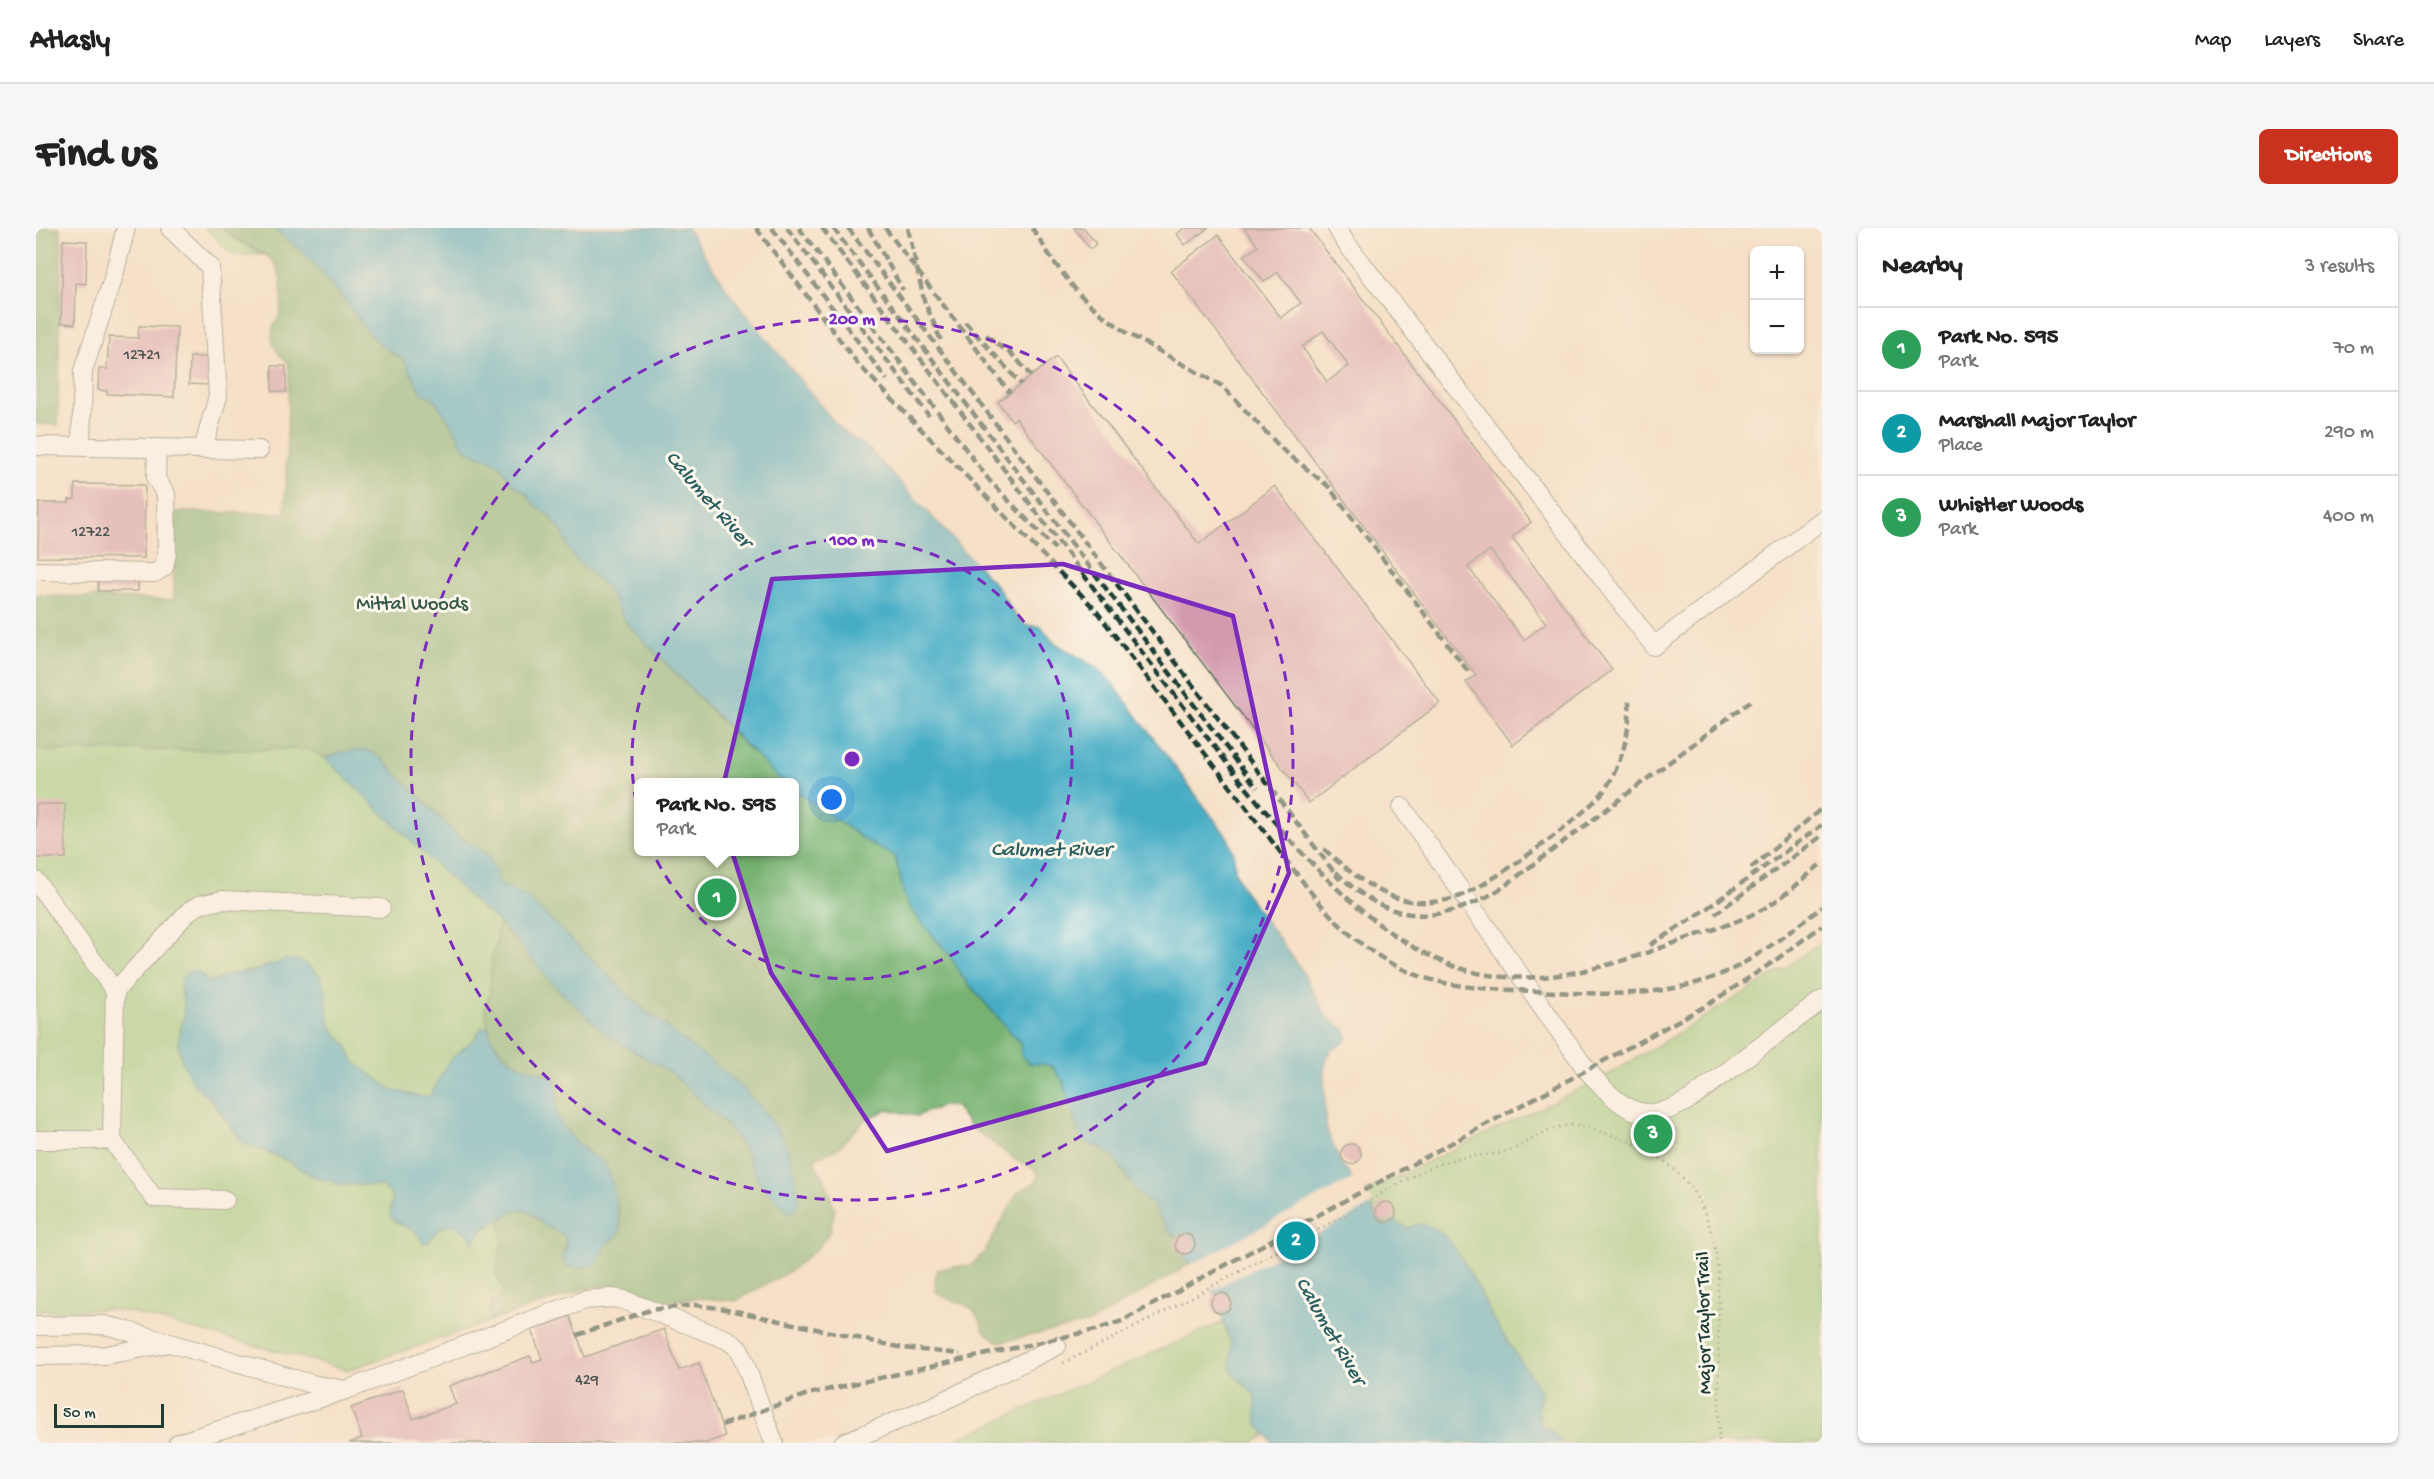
<!DOCTYPE html>
<html lang="en">
<head>
<meta charset="utf-8">
<style>
	:root { --surface:#fff; --page:#f6f6f6; --text:#222; --muted:#767676; --line:#e0e0e0; --accent:#c8321e }
	body { margin:0; font-family:"Gochi Hand",sans-serif; background:var(--page); color:var(--text) }
	.controls { position:absolute; right:18px; top:18px; display:grid; overflow:hidden; border-radius:9px; box-shadow:0 2px 4px #0004 }
	.controls button { width:54px; height:54px; display:grid; place-items:center; padding:0; border:0; border-bottom:2px solid var(--line); background:var(--surface); color:var(--text); font:30px sans-serif }
	.scale { position:absolute; left:18px; bottom:15px; width:110px; box-sizing:border-box; padding-left:6px; border:3px solid #1f3d34; border-top:0; font-size:16px; line-height:21px; white-space:nowrap; color:#1f3d34; -webkit-text-stroke:4px #fbf7ec; paint-order:stroke }
	.you { position:absolute; left:796px; top:572px; width:21px; height:21px; margin:-15px; border:4px solid #fff; border-radius:50%; background:#1a73e8; box-shadow:0 0 0 9px #1a73e833 }
	.badge { display:grid; place-items:center; width:39px; height:39px; border-radius:50%; background:var(--accent); color:#fff; font-size:20px; font-weight:700 }
	.pin { position:absolute; translate:-50% -50%; border:3px solid #fff; box-shadow:0 2px 6px #0006 }
	.popup { position:absolute; left:598px; top:550px; width:165px; height:78px; box-sizing:border-box; display:grid; place-content:center; border-radius:9px; background:var(--surface); filter:drop-shadow(0 2px 4px #0005); font-size:20px; white-space:nowrap; color:var(--muted) }
	.popup b { font-size:22px; color:var(--text) }
	.popup::after { content:''; position:absolute; left:50%; top:100%; margin-left:-12px; border:12px solid transparent; border-top-color:var(--surface) }
	.list { margin:0; padding:0; list-style:none }
	h2 { display:flex; justify-content:space-between; align-items:center; height:78px; margin:0; padding:0 24px; font-size:26px }
	h2 small { font-size:20px; font-weight:400; color:var(--muted) }
	.list li { display:grid; grid-template-columns:39px 1fr auto; gap:18px; align-items:center; box-sizing:border-box; height:84px; padding:0 24px; border-top:2px solid var(--line) }
	.list b { display:block; font-size:22px; white-space:nowrap }
	.list p { margin:0; font-size:20px; white-space:nowrap; color:var(--muted) }
	.list em { font-size:20px; font-style:normal; color:var(--muted) }
	.map { position:relative; flex:none; width:1786px; height:1215px; overflow:hidden; border-radius:9px }
	header { display:flex; align-items:center; gap:36px; box-sizing:border-box; height:84px; padding:0 30px; background:var(--surface); border-bottom:2px solid var(--line) }
	header strong { font-size:28px }
	nav { display:flex; gap:33px; margin-inline-start:auto; font-size:21px }
	.intro { display:flex; align-items:center; justify-content:space-between; box-sizing:border-box; height:144px; padding:0 36px }
	h1 { margin:0; font-size:42px }
	.button { padding:15px 27px; border-radius:9px; background:var(--accent); color:#fff; font-size:21px; font-weight:700 }
	main { display:flex; gap:36px; padding:0 36px }
	aside { flex:1; background:var(--surface); border-radius:9px; box-shadow:0 2px 4px #0004 }
	.map>svg:first-child { display:block }
	.green { fill:#94cf83; stroke:#5a865c; stroke-width:1.5 }
	.forest { fill:#77b271; stroke:#4b7852; stroke-width:1.5 }
	.water { fill:#47adc6; stroke:#33757d; stroke-width:1.5 }
	.pier { fill:#f6e0c7 }
	.building { fill:#d399ae; fill-rule:evenodd }
	.lines { fill:none; stroke-linecap:round; stroke-linejoin:round }
	.minor-casing { stroke:#6a7667; stroke-width:20 }
	.path { stroke:#6a7667; stroke-width:3; stroke-dasharray:1.5 4.5; stroke-linecap:butt }
	.minor { stroke:#fff; stroke-width:18 }
	.rail { stroke:#1f3d34; stroke-width:4.5; stroke-dasharray:9 4.5; stroke-linecap:butt }
	.marked { fill:none; stroke:#7b2cbf; stroke-width:4.5; stroke-linejoin:round }
	.ring { fill:none; stroke:#7b2cbf; stroke-width:3; stroke-dasharray:10 8 }
	.labels { text-anchor:middle; stroke-width:6; stroke-linejoin:round; paint-order:stroke }
	.number-label { font-size:16px; fill:#4c5452 }
	.park-label { font-size:20px; fill:#365a44; stroke:#fbf7ec }
	.street-label { font-size:20px; fill:#1f3d34; stroke:#fbf7ec }
	.water-label { font-size:21px; font-style:italic; fill:#2b5f60; stroke:#fbf7ec }
	.centre { fill:#7b2cbf; stroke:#fbf7ec; stroke-width:3 }
	.ring-label { font-size:18px; text-anchor:middle; font-weight:bold; fill:#7b2cbf; stroke:#fbf7ec; stroke-width:6; stroke-linejoin:round; paint-order:stroke }
</style>
</head>
<body>
<header>
<strong>Atlasly</strong>
<nav><a>Map</a><a>Layers</a><a>Share</a></nav>
</header>
<div class="intro"><h1>Find us</h1><a class="button">Directions</a></div>
<main>
<div class="map">
<svg width="1786" height="1215" viewBox="0 0 1786 1215">
	<rect width="100%" height="100%" fill="#fbf7ec"/>
	<filter id="ink" filterUnits="userSpaceOnUse"><feTurbulence type="fractalNoise" baseFrequency=".0167" numOctaves="2"/><feDisplacementMap in="SourceGraphic" scale="12" xChannelSelector="R" yChannelSelector="G"/><feConvolveMatrix kernelMatrix="1 2 1 2 8 2 1 2 1" color-interpolation-filters="sRGB"/></filter>
	<filter id="wash" filterUnits="userSpaceOnUse"><feTurbulence type="fractalNoise" baseFrequency=".008" numOctaves="4" result="noise"/><feDisplacementMap in="SourceGraphic" scale="24" xChannelSelector="R" yChannelSelector="G"/><feGaussianBlur stdDeviation="1.35" result="paint"/><feColorMatrix in="noise" values="0 0 0 0 0 0 0 0 0 0 0 0 0 0 0 0 0 1.4 0 .05"/><feComposite in="paint" operator="in"/></filter>
	<g filter="url(#wash)">
		<rect width="100%" height="100%" fill="#f6e0c7"/>
		<g class="green">
			<path d="M170,0H187L195,9L228,27H196Z"/>
			<path d="M273,521L289,530L317,555L444,679L462,693L461,714L456,729L454,765L449,781L452,800L446,799L439,810L413,833L394,868L385,869L356,862L318,834L311,818L295,799L291,782L290,764L234,736C219,745 210,742 195,746C186,749 180,754 170,753L167,747L144,762L148,775V788L144,803L165,863L174,870L207,915L248,931L277,948L302,956L345,958L353,964L357,972L354,978L359,994L380,1004L392,1015L404,1000L417,996L434,1006L437,1015L446,1002L464,992L467,1013L461,1045L468,1062L453,1085L455,1093L312,1142L93,1084L73,1081L0,1083V523Z"/>
			<path d="M1786,713V1215H1526L1517,1204L1505,1198L1502,1179L1506,1164L1486,1138L1456,1089L1444,1063L1426,1031L1371,1000L1346,996L1327,965L1571,848L1748,741Z"/>
			<path d="M1187,1094L1195,1116L1194,1140L1198,1147L1219,1167C1223,1185 1217,1192 1232,1206L1217,1215H912Z"/>
		</g>
		<g class="forest">
			<path d="M0,0H24L25,9L22,197L0,196Z"/>
			<path d="M187,0H238L269,26L301,62L333,105L345,117L368,132L376,142L378,152L397,169L420,203L424,214L434,224L452,230L464,237L477,257L490,265L497,275L515,289L527,305L533,322L542,333L570,359L590,394L706,515L749,554H603V624H759V562L858,628C865,642 864,659 871,673C885,701 913,718 924,746L985,816L1007,836L1017,839L1027,853L1044,909L1053,917L1062,918L1075,926L1103,966L1116,976L1131,1000L1141,1010L1140,1017L1142,1023L1148,1026L1154,1036L1054,1095L964,1114C938,1101 951,1097 938,1083C927,1072 911,1074 900,1064L899,1050L902,1041L935,1037L948,1025L982,964L999,955L1003,947L997,940L980,932L935,899L919,878H906L880,888L852,881L829,892L801,921L779,930V936L789,952L799,982L794,1003L782,1020L754,1043L700,1073L664,1070L618,1074L578,1059L559,1058L455,1093L453,1085L455,1075L462,1071L467,1062L460,1045L467,1013L464,992L480,982H491L511,999L524,1004L530,1011L526,1029L566,1028L570,1017L583,1006L585,996L581,976L569,936C555,927 530,908 523,893C518,880 519,864 518,850L482,838L455,811L449,781L454,765L456,729L461,714L462,693L523,762L571,807L637,846L695,902L710,924L723,954L755,985L677,835L637,805L626,792L610,784L492,670L464,657L452,627L425,610L345,530C324,519 311,523 289,530L273,521L0,523V367L138,372L137,284L249,285L253,136C242,126 233,116 237,100C238,95 242,92 243,88C247,78 246,46 240,37C227,20 201,15 187,0Z"/>
		</g>
		<g class="water">
			<path d="M238,0H651L694,66L804,201L834,222L963,361L977,385L989,397L1005,398L1017,414L1060,439L1077,456L1192,610L1198,626L1199,644L1208,663L1265,741L1292,790L1309,801L1312,809L1307,816L1298,820L1291,830L1288,843L1290,901L1304,933L1346,996L1352,997L1358,993L1371,1000C1412,977 1442,1066 1457,1091C1473,1116 1489,1140 1506,1164L1502,1179L1505,1198L1517,1204L1526,1215H1236C1233,1207 1228,1205 1223,1198C1218,1190 1221,1176 1219,1167L1198,1147L1194,1140L1195,1116L1185,1085L1193,1080L1194,1071L1187,1065L1179,1067L1163,1040L1150,1032L1148,1026L1155,1025L1159,1020L1157,1010L1148,1006L1141,1010L1131,1000L1116,976L1103,966L1075,926L1062,918L1053,917L1044,909L1027,853L1017,839L1007,836H994L985,827V816L924,746C913,718 885,701 871,673C864,659 865,642 858,628L832,614L759,562V554H749L741,549L590,394L570,359L542,333L533,322L527,305L515,289L497,275L490,265L477,257L464,237L452,230L434,224L424,214L420,203L397,169L386,165L368,132L345,117L333,105L301,62L269,26Z"/>
			<path d="M330,522L345,530L424,610L452,627L464,657L492,670L610,784C624,792 633,802 646,812C695,848 753,891 761,956C762,968 765,978 754,985L723,954L710,924L695,902L637,846L571,807L523,762L462,693L444,679L289,530L307,524Z"/>
			<path d="M249,732H263L272,737L284,748L290,764L291,782L295,799L311,818L318,834L356,862L385,869L394,868L413,833L439,810L446,799L452,800C462,835 489,839 518,850C526,865 516,879 524,894C529,905 543,917 552,925C557,928 564,931 568,935C576,945 585,993 583,1006L570,1017L560,1037L543,1040L530,1038L526,1029L530,1020V1011L524,1004L511,999L491,982H480L446,1001L437,1016L433,1006L417,996L404,1000L391,1015H387C381,998 364,1000 354,988L357,972L353,964L345,958L302,956L277,948L248,931L207,915L174,870L157,855L146,833L142,815L148,788V775L144,755L148,747L156,743H161L170,752L177,754L196,745L217,744Z"/>
		</g>
		<path class="pier" d="M1320,949L1338,976L1173,1064L1161,1042L1152,1038Z"/>
		<g id="blocks">
			<g class="building">
				<path d="M1038,0H1048L1060,16L1054,21Z"/>
				<path d="M1148,0H1172L1149,17L1141,6Z"/>
				<path d="M1208,0H1273L1495,294L1476,309L1576,442L1477,517L1430,454L1440,447L1135,43L1182,7L1245,90L1265,75L1242,44L1228,54L1208,28L1222,18ZM1287,103L1313,138L1291,154L1266,119ZM1454,322L1510,395L1488,412L1432,339Z"/>
				<path d="M27,12L51,13L50,56L40,55L39,96L25,95Z"/>
				<path d="M103,98L141,99L138,169L71,166V163L62,162L63,141H71L73,109L102,110Z"/>
				<path d="M154,129H174L173,157L153,156Z"/>
				<path d="M1020,129L1163,316L1239,258L1404,475L1273,575L980,190L976,193L962,174Z"/>
				<path d="M236,138H250V164L236,163Z"/>
				<path d="M39,256L109,257L108,330L2,329L3,275H33V272L39,271Z"/>
				<rect x="62" y="350" width="40" height="13"/>
				<path d="M0,576H29L30,630H0Z"/>
				<circle cx="1315" cy="926" r="10"/>
				<circle cx="1350" cy="984" r="10"/>
				<circle cx="1149" cy="1016" r="10"/>
				<circle cx="1185" cy="1075" r="10"/>
				<path d="M534,1088L549,1129L628,1101L643,1142L663,1135L689,1208L670,1215H313L326,1210L315,1180L367,1161L377,1191L420,1176L413,1158L494,1128L497,1134L506,1131L496,1102Z"/>
			</g>
		</g>
	</g>
	<g filter="url(#ink)">
		<use href="#blocks" fill-opacity="0" stroke="#6a7667" stroke-width="1.5"/>
		<g class="lines">
			<defs>
				<g id="minor">
					<path d="M134,0L174,39L182,168L167,221"/>
					<path d="M1301,0L1308,12L1618,418L1786,292"/>
					<path d="M0,218L223,222"/>
					<path d="M45,218L47,143L76,54L90,0"/>
					<path d="M0,343L119,345L128,339L131,325L130,266L120,251L121,220"/>
					<path d="M1366,579L1550,841C1586,881 1605,901 1656,870L1786,772"/>
					<path d="M0,653L79,763"/>
					<path d="M0,912H76"/>
					<path d="M189,972L118,970L76,912L79,763L153,683L163,677L186,672L345,680"/>
					<path d="M0,1098L68,1097L85,1101L276,1156L310,1162L549,1072L576,1070L588,1072L692,1112L704,1122L738,1215"/>
					<path d="M0,1128L70,1127L129,1116"/>
					<path d="M142,1215L307,1163"/>
					<path d="M807,1215L897,1178L1021,1118"/>
				</g>
			</defs>
			<use href="#minor" class="minor-casing"/>
			<path class="path" d="M1027,1135C1118,1091 1207,1041 1296,994C1334,974 1372,946 1412,933C1433,926 1455,929 1475,922C1493,915 1509,901 1528,898C1543,895 1559,902 1572,906C1644,928 1675,970 1682,1044L1683,1215"/>
			<use href="#minor" class="minor"/>
			<g class="rail">
				<path d="M720,0L822,136L1058,380L1277,667C1304,700 1332,726 1371,743C1411,761 1457,761 1500,763C1557,766 1612,770 1667,753C1712,739 1749,707 1786,679"/>
				<path d="M736,0L851,152"/>
				<path d="M751,0L893,188"/>
				<path d="M763,0L953,252L1019,321"/>
				<path d="M786,0C872,114 958,228 1044,342C1083,394 1122,445 1161,496C1226,581 1317,703 1420,739C1500,766 1581,736 1655,709C1681,700 1709,692 1732,678C1752,666 1769,649 1786,635"/>
				<path d="M797,0L1221,560"/>
				<path d="M812,0L1304,652"/>
				<path d="M832,0L867,62"/>
				<path d="M849,0L974,165"/>
				<path d="M872,0L888,72L906,115"/>
				<path d="M996,0L1018,34L1042,65L1064,85L1091,105L1186,158L1246,221L1292,258L1434,446"/>
				<path d="M929,94L985,156"/>
				<path d="M950,107L979,129L995,148"/>
				<path d="M1288,621C1314,645 1346,672 1382,674C1394,675 1408,673 1419,670C1451,660 1552,587 1570,560C1586,534 1595,503 1593,473"/>
				<path d="M1715,640L1786,580"/>
				<path d="M1300,644C1353,697 1403,699 1466,660L1716,472"/>
				<path d="M1679,686L1786,608"/>
				<path d="M1614,717L1659,689L1786,597"/>
				<path d="M541,1107L614,1082L659,1077L690,1081L867,1120L924,1126"/>
				<path d="M686,1197L772,1166L1059,1102L1086,1093L1673,776L1737,734L1786,698"/>
			</g>
		</g>
	</g>
	<path d="M0 0H1786V1215H0ZM1027,336L1197,388L1253,645L1169,835L851,923L735,745L682,580L736,351Z" fill="#f6e0c7" fill-opacity=".55" fill-rule="evenodd"/>
	<path class="marked" d="M1027,336L1197,388L1253,645L1169,835L851,923L735,745L682,580L736,351Z"/>
	<g class="ring">
		<circle cx="816" cy="531" r="220"/>
		<circle cx="816" cy="531" r="441"/>
	</g>
	<g class="labels">
		<g class="number-label">
			<text x="106" y="131">12721</text>
			<text x="55" y="308">12722</text>
			<text x="551" y="1156">429</text>
		</g>
		<g class="park-label">
			<text x="376" y="381">Mittal Woods</text>
		</g>
		<g class="street-label">
			<text transform="translate(1666 1095) rotate(-91)" y="7">Major Taylor Trail</text>
		</g>
		<g class="water-label">
			<text transform="translate(674 270) rotate(49)" y="7">Calumet River</text>
			<text x="1015" y="627">Calumet River</text>
			<text transform="translate(1296 1102) rotate(60)" y="7">Calumet River</text>
		</g>
	</g>
	<circle cx="816" cy="531" r="9" class="centre"/>
	<g class="ring-label">
		<text x="816" y="96">200 m</text>
		<text x="816" y="317">100 m</text>
	</g>
</svg>
<div class="controls">
<button>+</button>
<button>−</button>
</div>
<div class="scale">50 m</div>
<div class="you"></div>
<div class="pin badge" style="left:681px;top:670px;background:#2e9e5b">1</div>
<div class="popup"><b>Park No. 595</b>Park</div>
<div class="pin badge" style="left:1260px;top:1013px;background:#0f9aa8">2</div>
<div class="pin badge" style="left:1617px;top:906px;background:#2e9e5b">3</div>
</div>
<aside>
<h2>Nearby<small>3 results</small></h2>
<ul class="list">
<li><span class="badge" style="background:#2e9e5b">1</span><div><b>Park No. 595</b><p>Park</p></div><em>70 m</em></li>
<li><span class="badge" style="background:#0f9aa8">2</span><div><b>Marshall Major Taylor</b><p>Place</p></div><em>290 m</em></li>
<li><span class="badge" style="background:#2e9e5b">3</span><div><b>Whistler Woods</b><p>Park</p></div><em>400 m</em></li>
</ul>
</aside>
</main>
</body>
</html>
